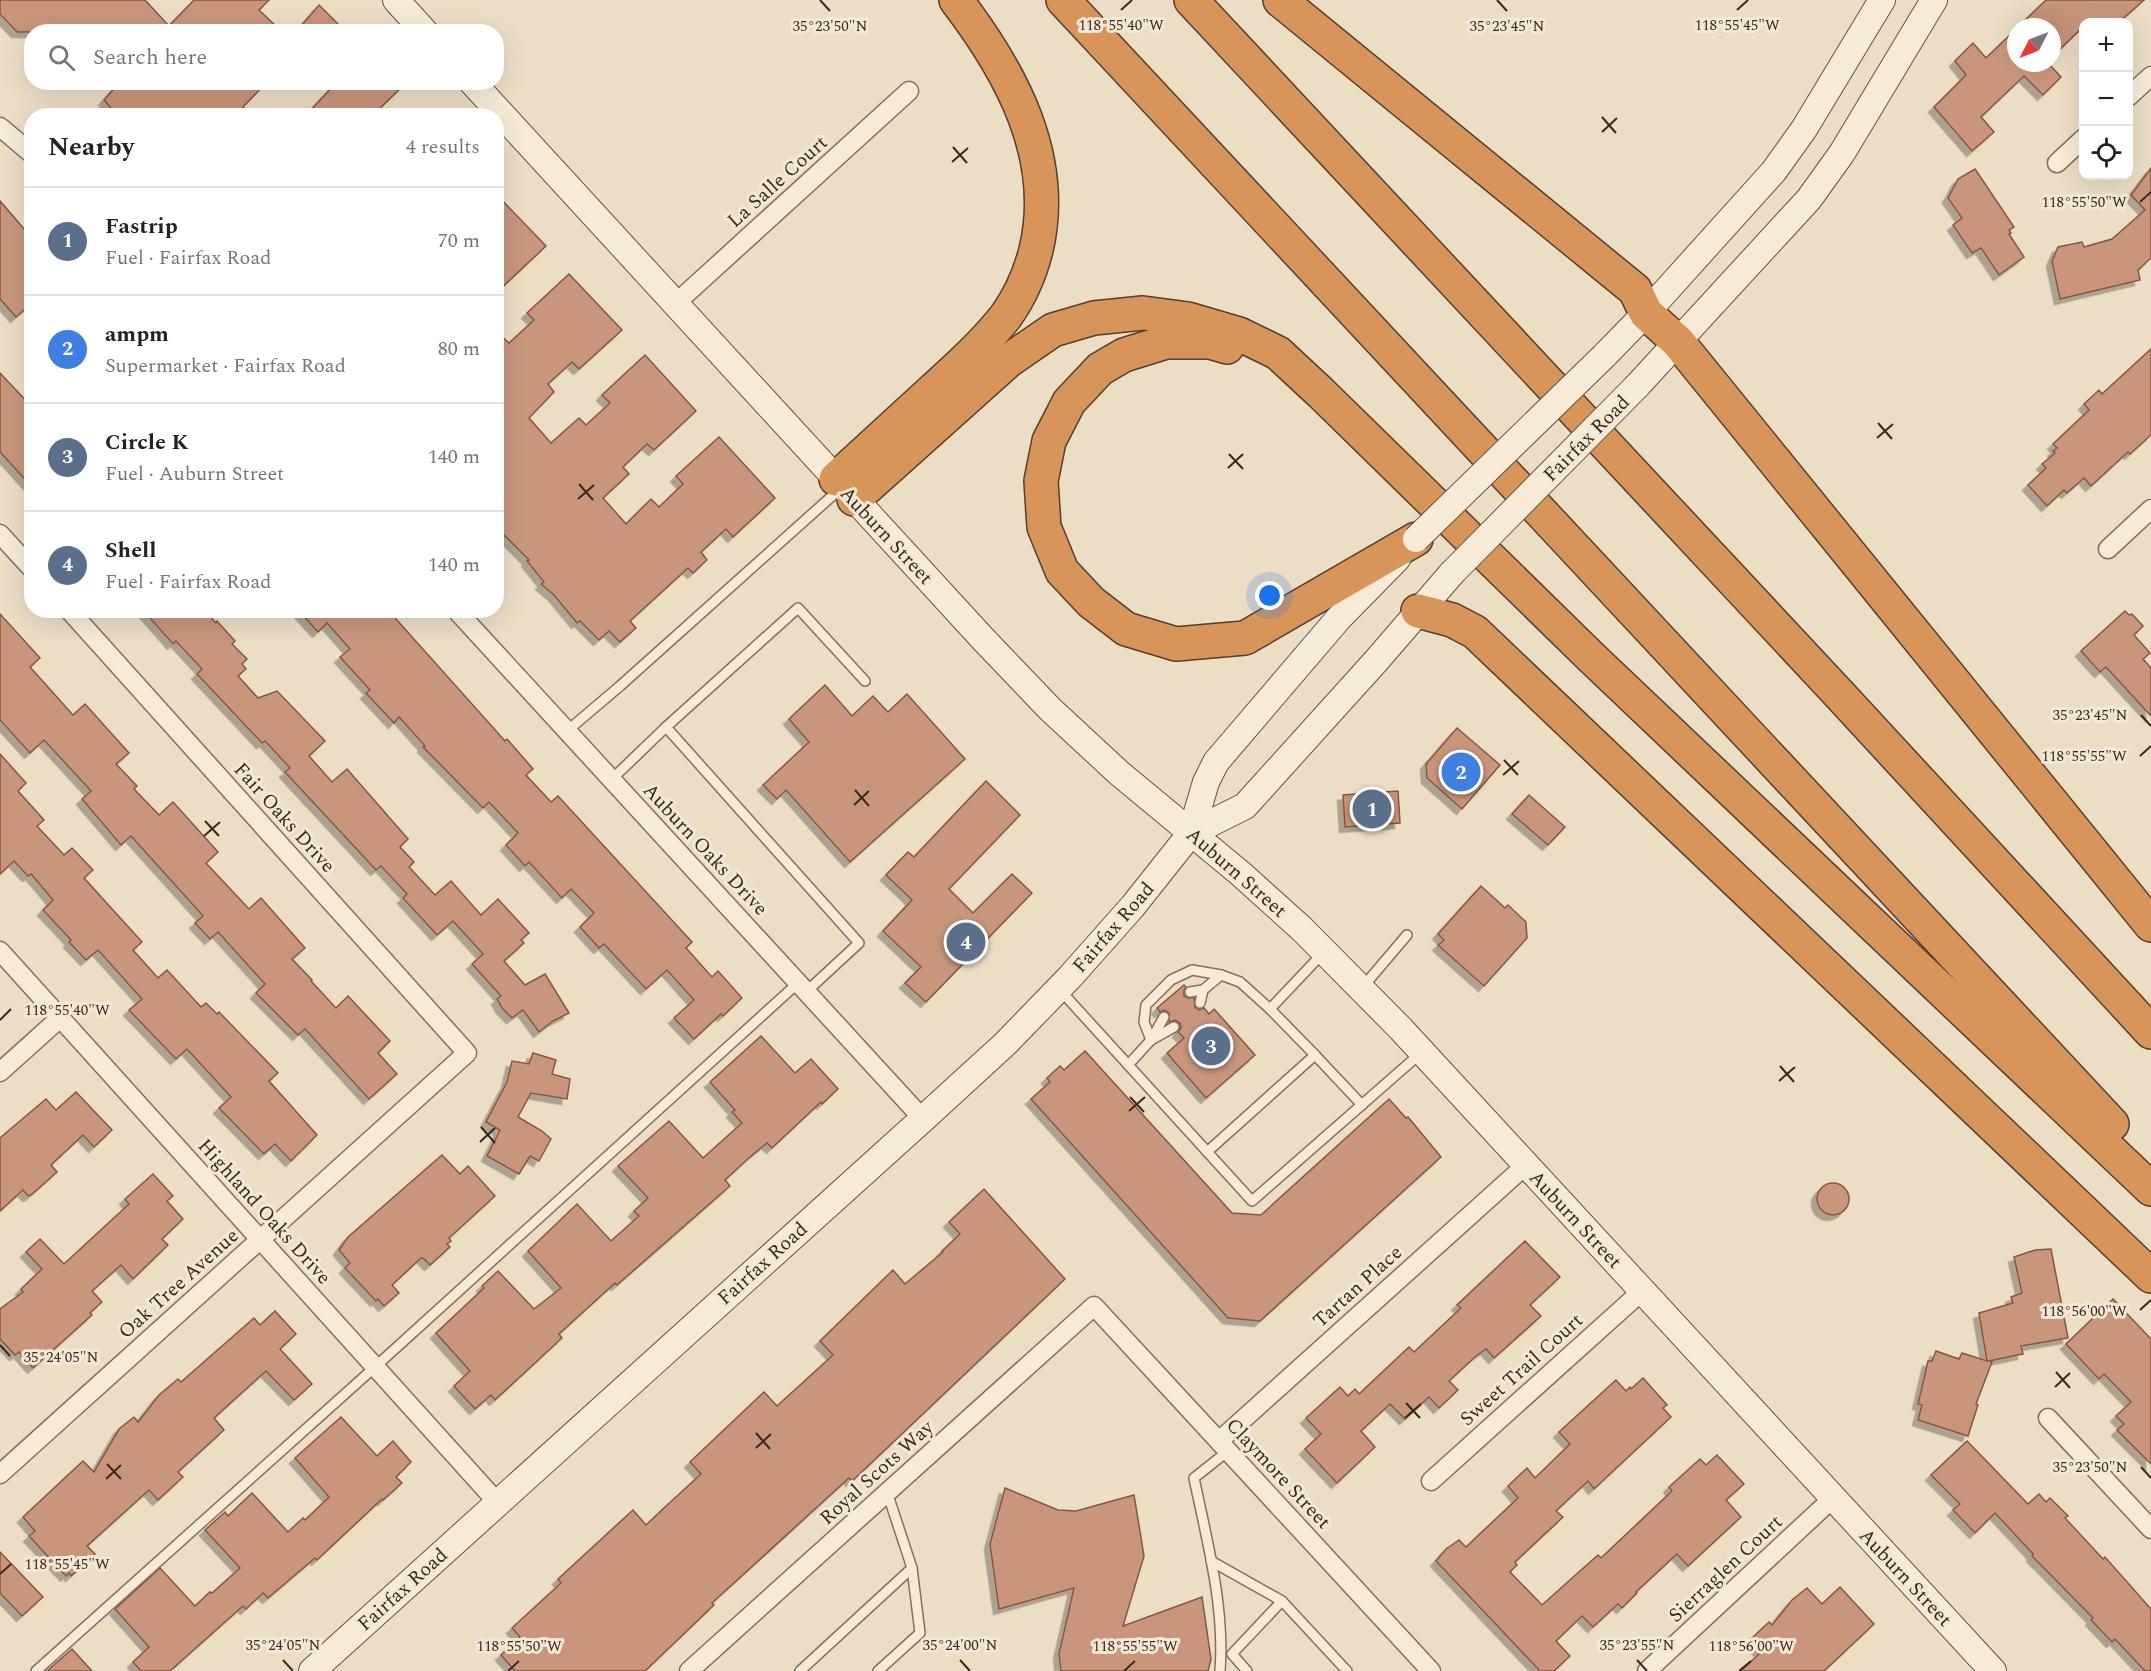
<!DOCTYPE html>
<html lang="en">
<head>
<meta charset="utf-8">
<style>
	:root { --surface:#fff; --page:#f2f2f2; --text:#222; --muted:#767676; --line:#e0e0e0; --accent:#932e37 }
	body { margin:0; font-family:Spectral,serif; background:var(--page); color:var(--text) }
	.controls { position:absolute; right:18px; top:18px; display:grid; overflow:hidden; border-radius:12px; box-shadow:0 6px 24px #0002 }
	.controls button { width:54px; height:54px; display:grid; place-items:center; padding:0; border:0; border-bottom:2px solid var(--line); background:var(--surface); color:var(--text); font:30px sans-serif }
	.compass { position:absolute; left:2007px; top:18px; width:54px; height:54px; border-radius:50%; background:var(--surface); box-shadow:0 6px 24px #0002; rotate:228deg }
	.you { position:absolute; left:1270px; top:596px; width:21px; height:21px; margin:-15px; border:4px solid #fff; border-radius:50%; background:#1a73e8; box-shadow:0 0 0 9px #1a73e833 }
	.badge { display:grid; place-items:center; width:39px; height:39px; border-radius:50%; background:var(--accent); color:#fff; font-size:20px; font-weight:700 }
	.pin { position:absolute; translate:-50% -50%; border:3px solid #fff; box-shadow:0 2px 6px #0006 }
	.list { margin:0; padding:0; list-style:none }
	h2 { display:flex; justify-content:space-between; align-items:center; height:78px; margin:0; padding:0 24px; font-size:26px }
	h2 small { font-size:20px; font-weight:400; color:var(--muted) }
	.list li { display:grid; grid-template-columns:39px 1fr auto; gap:18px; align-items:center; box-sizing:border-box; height:108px; padding:0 24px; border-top:2px solid var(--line) }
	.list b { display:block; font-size:22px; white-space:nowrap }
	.list p { margin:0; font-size:20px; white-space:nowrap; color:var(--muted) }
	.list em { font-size:20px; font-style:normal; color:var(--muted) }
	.icon { flex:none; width:33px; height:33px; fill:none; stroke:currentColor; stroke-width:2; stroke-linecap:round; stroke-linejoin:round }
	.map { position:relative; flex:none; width:2151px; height:1671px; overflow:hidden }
	.search { position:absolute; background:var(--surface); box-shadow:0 6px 24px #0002; left:24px; top:24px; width:480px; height:66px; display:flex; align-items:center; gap:15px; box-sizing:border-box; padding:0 21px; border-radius:24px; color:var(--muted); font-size:22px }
	.panel { position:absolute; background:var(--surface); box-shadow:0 6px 24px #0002; left:24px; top:108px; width:480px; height:510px; border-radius:24px }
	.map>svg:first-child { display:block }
	.building { fill:#c9967c; stroke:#855742; stroke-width:1.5; filter:url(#shadow) }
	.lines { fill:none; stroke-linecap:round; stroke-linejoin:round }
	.lane-casing { stroke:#876f5c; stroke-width:12 }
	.street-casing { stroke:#876f5c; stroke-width:21 }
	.secondary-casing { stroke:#68503f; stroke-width:28 }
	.highway-casing { stroke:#553e30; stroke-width:36 }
	.lane { stroke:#f7ebd8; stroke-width:9 }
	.street { stroke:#f7ebd8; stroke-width:18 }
	.secondary { stroke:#f7ebd8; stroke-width:26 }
	.highway { stroke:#d89559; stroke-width:33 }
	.secondary-bridge-casing { stroke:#68503f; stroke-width:28; stroke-linecap:butt }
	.secondary-bridge { stroke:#f7ebd8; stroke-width:26 }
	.ticks { fill:none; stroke:#37291f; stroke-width:2 }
	.labels { text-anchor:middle; stroke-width:6; stroke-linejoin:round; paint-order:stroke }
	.street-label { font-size:20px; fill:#37291f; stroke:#f4e8d4 }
	.ticks-label { font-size:15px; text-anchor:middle; fill:#37291f; stroke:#f4e8d4; stroke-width:6; stroke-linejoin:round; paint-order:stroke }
</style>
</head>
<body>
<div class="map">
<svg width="2151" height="1671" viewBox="0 0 2151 1671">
	<defs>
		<filter id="shadow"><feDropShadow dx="-5.5" dy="5.5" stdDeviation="0" flood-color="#0004"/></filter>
	</defs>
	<rect width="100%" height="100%" fill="#ecddc5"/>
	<g class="building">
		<path d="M0,0H145L169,26L194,0H269L259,10L282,32H17L0,14Z"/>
		<path d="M2046,0H2144L2119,22H2084V26L2052,57V27H2018Z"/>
		<path d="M319,5L346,32H296Z"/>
		<path d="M2016,29V63H2048L2061,77L2043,95L2024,76L1981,117L1994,132L1972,151L1934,107L1966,75L1955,61L1973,43L1986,58Z"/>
		<path d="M120,82H267L243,107L251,116H118L104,100Z"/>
		<path d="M337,82H407L372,116H305Z"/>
		<path d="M2151,168V258L2138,270L2140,280L2060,299L2052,261L2058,247L2082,242L2084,247L2112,239L2145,210L2131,195Z"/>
		<path d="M1975,169L2014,227L2009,230L2011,233L2009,234L2024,257L1999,275L1981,248L1972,253L1953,225L1962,218L1948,198L1958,179Z"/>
		<path d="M496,194L546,246L496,293Z"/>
		<path d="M0,201L32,238V303L16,317L0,299Z"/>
		<path d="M569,274L622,330L579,369L572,362L548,384L554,392L529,418L551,443L579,418L586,425L610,403L602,395L645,355L696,411L654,450L647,444L623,467L629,474L603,498L626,524L651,499L659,507L683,484L676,476L719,437L775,498L733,537L726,529L701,552L707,560L693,573L688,568L630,621L636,628L620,642L609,631L599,640L580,621L577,623L554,595L541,584L544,582L527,561L529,560L496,527V331L509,343L534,320L527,313Z"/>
		<path d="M2151,349V435L2130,454L2128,452L2091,486L2084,478L2067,493L2064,490L2047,506L2028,485L2046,468L2042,464L2055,453L2053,451L2057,448L2053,444L2089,410L2084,404L2099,390L2102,394Z"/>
		<path d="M0,373L32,407V487L0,452Z"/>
		<path d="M143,610H205L216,623L217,621L235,641L232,644L247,659L242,664L246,669L238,676L258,698L277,691L325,741L309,756L332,782L347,769L408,839L400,847L414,862L409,867L435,895L451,881L481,915L498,899L529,933L521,940L524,943L504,961L525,985L545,974L569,1013L553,1021L539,1032L523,1010L512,1018L502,1008L497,999L501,996L472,964L483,954L453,921L437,935L403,898L407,894L381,866L376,870L285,772L290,768L265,741L262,743L197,674L202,669L176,641L173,644Z"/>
		<path d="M298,610H388L505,741L507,739L533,769L526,775L551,802L558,796L692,942L686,948L712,977L718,971L742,998L723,1016L721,1014L694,1039L674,1018L694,1000L667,970L646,989L604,944L599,948L580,927L594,913L571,889L562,898L529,862L525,866L506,845L518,833L489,802L483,808L423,747L425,746L399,717L394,723L366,693L370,690L340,657L350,649L327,623L318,632Z"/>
		<path d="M2125,611L2129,615L2132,614L2143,626L2134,635L2150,653L2143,659L2151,668V716L2106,667L2100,672L2081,651Z"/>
		<path d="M0,614L40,658L30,667L73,715L85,704L129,753L116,764L137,786L134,789L159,815L173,802L218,852L206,863L249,909L261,898L305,948L292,959L312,980L311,981L336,1008L348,996L390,1041L378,1053L397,1074L369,1099L305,1029L298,1035L256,993L265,984L218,932L210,939L195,923L203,916L131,836L121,845L82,799L91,791L44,740L30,753L0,720Z"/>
		<path d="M825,685L852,716L873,696L888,712L907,694L965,759L850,862L786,790L777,799L763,785L809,742L789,719Z"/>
		<path d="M1457,728L1500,765L1462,809L1427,778L1426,764Z"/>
		<path d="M0,754L26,783L18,791L44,820L37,826L64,855L72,848L93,870L84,878L142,942L133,950L158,978L167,970L201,1007L206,1003L217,1014L219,1012L278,1073L269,1081L317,1135L291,1161L275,1144L264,1154L219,1108L231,1097L187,1049L176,1059L129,1010L142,999L98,950L86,960L69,942L71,940L43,910L53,900L31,874L28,876L14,861L0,874Z"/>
		<path d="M986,781L1020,815L949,889L973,913L1012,874L1032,893L926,1002L905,983L921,967L883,931L912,900L886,875L908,852L914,857Z"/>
		<path d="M1398,791L1400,823L1345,827L1343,795Z"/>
		<path d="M1529,795L1565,827L1548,845L1512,814Z"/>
		<path d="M1481,886L1505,908L1508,905L1526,922L1527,938L1484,986L1438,945L1444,940L1438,934Z"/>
		<path d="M1184,985L1186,987L1184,990V996L1188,998H1194L1195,1007L1199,1010L1204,1008L1209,1014L1214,1009L1255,1055L1206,1098L1167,1053L1184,1038L1178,1032L1181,1028L1180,1023L1175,1020L1169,1022V1013L1165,1010L1160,1012L1157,1008Z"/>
		<path d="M761,1036L795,1073L811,1059L838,1089L822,1104L821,1102L772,1148L767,1143L750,1157L725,1180L730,1186L617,1285L615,1283L559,1334L562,1338L495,1400L491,1395L475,1409L454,1386L470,1371L436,1333L484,1288L482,1286L498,1271L534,1309L561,1288L528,1251L577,1204L611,1241L639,1216L634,1211L648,1198L618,1166L669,1121L703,1158L742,1123L732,1112L735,1110L710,1082Z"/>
		<path d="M1085,1051L1232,1213L1261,1215L1389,1099L1406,1118L1408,1117L1441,1157L1260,1321L1228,1318L1031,1099L1050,1082L1047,1078L1060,1066L1064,1070Z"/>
		<path d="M533,1053L556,1060L552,1074L570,1079L567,1099L531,1093L518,1117L542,1131L551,1139L539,1161L530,1156L519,1174L487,1156L500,1130L486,1122L507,1082L512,1061L529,1064Z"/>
		<path d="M76,1092L112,1130L94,1147L83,1135L51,1165L57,1172L31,1195L28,1196L23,1190L0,1211V1138L46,1099L56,1110Z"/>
		<path d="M442,1155L460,1174L468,1166L495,1196L449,1238L451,1241L447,1244L450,1247L430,1265L423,1258H421L392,1285L399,1293L384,1306L378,1299L376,1301L345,1268L350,1263L339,1250L348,1237Z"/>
		<path d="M153,1174L173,1196L167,1201L183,1219L162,1239L168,1245L133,1279L121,1265L92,1291L102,1302L90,1313L92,1315L33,1368L19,1352L15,1355L0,1339V1309L23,1292L21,1289L42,1269L26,1252L40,1239L64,1264L129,1204L125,1199Z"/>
		<circle cx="1833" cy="1199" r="16"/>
		<path d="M984,1189L1065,1279L866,1468L852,1481L849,1478L712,1603L714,1605L645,1671H515L501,1655L520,1637L512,1628L561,1583L558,1579L633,1510L646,1525L664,1508L701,1474L690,1462L764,1392L777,1406L833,1355L820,1341L893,1270L905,1284L943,1252L942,1251L960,1234L949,1222Z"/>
		<path d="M1525,1241L1560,1277L1530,1305L1541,1316L1494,1358L1486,1349L1476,1356L1449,1381L1458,1390L1439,1408L1429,1397L1405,1419L1390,1404L1361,1431L1375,1447L1337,1483L1305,1449L1321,1434L1306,1418L1340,1387L1348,1396L1355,1389L1359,1394L1409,1347L1414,1352L1461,1308L1457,1305Z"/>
		<path d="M2051,1249L2068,1338L2021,1346L2023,1354L1989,1361L1992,1362L1976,1404L1978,1405L1968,1436L1918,1420L1922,1405L1918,1404L1928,1361H1932L1936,1351L1959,1359L1962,1353L1987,1361L1979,1313L2013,1303L2011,1297L2022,1293L2014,1257L2035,1250Z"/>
		<path d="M2113,1299L2151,1339V1464L2117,1430L2124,1424L2116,1416L2131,1402L2104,1374L2099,1379L2066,1344Z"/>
		<path d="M275,1311L296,1334L280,1349L312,1384L294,1400L266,1371L214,1418L224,1430L178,1472L183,1477L158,1500L149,1490L87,1546L95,1554L71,1576L69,1573L66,1576L29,1536L35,1531L23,1517L83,1461L94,1472L119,1429L134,1417L138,1422L159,1395L178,1379L181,1382L254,1318L260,1325Z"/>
		<path d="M1643,1378L1667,1405L1663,1408L1671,1417L1594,1489L1588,1481L1556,1511L1563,1517L1515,1562L1517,1565L1510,1572L1542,1605L1598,1555L1601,1558L1672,1491L1669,1487L1700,1459L1706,1465L1717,1455L1744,1484L1726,1500L1741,1517L1688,1566L1677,1554L1636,1592L1637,1593L1622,1608L1618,1604L1593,1627L1582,1616L1556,1641L1570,1656L1554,1671H1540L1436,1561L1446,1549L1459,1540L1466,1547L1518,1498L1508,1486L1527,1468L1535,1478L1570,1444L1559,1432L1616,1380L1626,1391L1630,1387L1631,1389Z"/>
		<path d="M341,1417L377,1456L393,1441L411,1462L396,1477L402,1483L383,1500L382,1499L317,1560L315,1558L268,1598L263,1593L246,1609L243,1606L170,1671H141L133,1662L149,1647L115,1609L160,1568L195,1606L210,1592L212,1593L240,1568L205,1530L225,1512L228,1516L252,1493L288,1532L303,1518L305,1520L329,1497L295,1458Z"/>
		<path d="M1967,1441L2028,1504L2039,1494L2046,1502L2050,1498L2068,1516L2065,1518L2103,1559L2105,1557L2151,1609V1671H2145L2115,1639L2112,1642L2091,1620L2093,1618L2032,1556L2033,1554L1995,1513L1975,1533L1953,1510L1960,1504L1931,1475Z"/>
		<path d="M1005,1488L1058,1510L1076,1511L1134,1495L1144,1556L1123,1626L1202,1597L1211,1659L1208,1671H1061L1059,1654L1074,1588L999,1609L990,1544Z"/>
		<path d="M0,1552L43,1597L22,1616L0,1593Z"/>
		<path d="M1840,1587L1874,1624L1824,1671H1741L1761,1652L1750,1640L1769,1622L1772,1625L1792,1600L1807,1588L1822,1604Z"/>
		<path d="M72,1649L92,1671H47Z"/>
	</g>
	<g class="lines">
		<defs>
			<g id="lane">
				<path d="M567,731L620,686L841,488"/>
				<path d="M611,780L666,727"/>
				<path d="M1362,988L1407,935"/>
				<path d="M1060,990L1252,1201L1422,1052"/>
				<path d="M806,992L859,943L666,727L798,608L865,681"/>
				<path d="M1190,992L1203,990L1221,975"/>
				<path d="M1200,1003L1203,990"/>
				<path d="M1151,1040L1164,1017"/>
				<path d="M1151,1040L1174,1027"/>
				<path d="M1315,1055L1362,1105"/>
				<path d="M1128,1065L1151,1040L1144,1022L1146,1005L1171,980L1192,970L1221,975L1240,982L1270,1009"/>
				<path d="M1207,1152L1315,1055L1270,1009L1322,954"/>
				<path d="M1211,1561L1282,1601L1347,1671"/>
				<path d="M36,1671L375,1367L798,983"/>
				<path d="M800,1671L912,1568"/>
				<path d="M878,1671L920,1633L912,1568L887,1492"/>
				<path d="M1220,1671C1225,1607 1207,1541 1194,1478L1228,1451"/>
				<path d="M1247,1671L1232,1654L1282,1601"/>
			</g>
			<g id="street">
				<path d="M2128,97L2151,76"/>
				<path d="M0,127L32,154"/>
				<path d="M2057,163L2084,138"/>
				<path d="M675,304L909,91"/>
				<path d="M0,534L32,569"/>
				<path d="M2108,549L2151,509"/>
				<path d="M456,610L923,1119"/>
				<path d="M0,951L497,1502"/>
				<path d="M0,1072L60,1018"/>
				<path d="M2048,1418L2151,1529"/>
				<path d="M1219,1441L1526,1165"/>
				<path d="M0,1474L467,1053L69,610"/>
				<path d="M1431,1481L1642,1291"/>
				<path d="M689,1671L1094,1306L1431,1671"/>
				<path d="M1647,1671L1833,1498"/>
			</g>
			<g id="secondary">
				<path d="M396,0L425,32"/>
				<path d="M472,82L984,640L1050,709L1119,773L1241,874L1302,929L1401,1029L1993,1671"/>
				<path d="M1604,356L1646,313L1774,171L1804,129L1882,0"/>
				<path d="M1637,386L1809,199L1842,153L1934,0"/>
				<path d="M1191,833L1245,806L1376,661L1452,573"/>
				<path d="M312,1671L923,1119L1005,1044L1070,977L1133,906L1191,833L1206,782L1216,762L1339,618L1397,559"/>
			</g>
			<g id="highway">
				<path d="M1063,0L2112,1124"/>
				<path d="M1191,0L1840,695L2151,1032"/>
				<path d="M1280,0L1635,290L1646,313L1678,342L2151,925"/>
				<path d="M1227,347L1210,342H1166L1124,355L1100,369L1069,402L1049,441L1041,481L1044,527L1062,571L1091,602L1126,629L1176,644L1245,638L1416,539"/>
				<path d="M836,479C868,450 900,420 933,390C958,367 985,343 1006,316C1021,295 1030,274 1036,250C1058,157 1011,72 956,0"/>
				<path d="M854,499L1008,361L1053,330L1094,318L1143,313L1188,319L1239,334L1278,353L1321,393L1591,657L2151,1189"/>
				<path d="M1418,611L1452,620L1475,632L2151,1276"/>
			</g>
		</defs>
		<use href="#lane" class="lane-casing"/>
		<use href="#street" class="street-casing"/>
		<use href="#secondary" class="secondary-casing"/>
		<use href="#highway" class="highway-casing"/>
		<use href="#lane" class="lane"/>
		<use href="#street" class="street"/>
		<use href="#secondary" class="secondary"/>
		<use href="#highway" class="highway"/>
		<defs>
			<g id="secondary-bridge">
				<path d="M1416,539L1604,356"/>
				<path d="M1452,573L1637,386"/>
			</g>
		</defs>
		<use href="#secondary-bridge" class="secondary-bridge-casing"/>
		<use href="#secondary-bridge" class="secondary-bridge"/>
	</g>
	<path class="ticks" d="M820,0L830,11M1497,0L1507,11M1121,10L1132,0M1737,10L1748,0M1602,117L1616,133M1602,132L1617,118M953,147L967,163M952,162L968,148M2140,202L2151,192M1878,423L1892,439M1877,438L1893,424M1229,454L1243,469M1228,468L1243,454M579,484L593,500M578,499L594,485M2141,715L2151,726M2140,756L2151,746M1504,760L1518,775M1503,775L1519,761M855,790L869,806M854,805L869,791M205,821L219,836M204,836L220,822M0,1020L11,1009M1780,1066L1794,1082M1779,1081L1795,1067M1130,1097L1144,1112M1129,1111L1145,1097M481,1127L495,1143M480,1142L495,1128M2140,1310L2151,1300M0,1345L10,1356M2056,1372L2070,1388M2055,1387L2070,1373M1406,1403L1420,1418M1405,1418L1421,1404M756,1433L770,1449M756,1448L771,1434M107,1464L121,1479M2141,1467L2151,1478M106,1479L121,1465M0,1574L11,1564M283,1660L293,1671M960,1660L970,1671M1637,1660L1647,1671M508,1671L519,1661M1124,1671L1135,1661M1739,1671L1751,1661"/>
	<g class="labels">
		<g class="street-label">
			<text transform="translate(777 181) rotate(-42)" y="7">La Salle Court</text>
			<text transform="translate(1586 438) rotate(-45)" y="7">Fairfax Road</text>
			<text transform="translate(887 535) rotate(47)" y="7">Auburn Street</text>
			<text transform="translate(285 817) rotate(48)" y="7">Fair Oaks Drive</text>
			<text transform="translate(706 849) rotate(47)" y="7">Auburn Oaks Drive</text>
			<text transform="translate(1237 872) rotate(41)" y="7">Auburn Street</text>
			<text transform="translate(1113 927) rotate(-49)" y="7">Fairfax Road</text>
			<text transform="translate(265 1211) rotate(48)" y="7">Highland Oaks Drive</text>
			<text transform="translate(1576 1219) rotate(47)" y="7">Auburn Street</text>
			<text transform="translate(762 1263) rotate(-42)" y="7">Fairfax Road</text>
			<text transform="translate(178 1283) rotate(-42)" y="7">Oak Tree Avenue</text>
			<text transform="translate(1357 1286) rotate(-42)" y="7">Tartan Place</text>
			<text transform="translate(1521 1369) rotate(-42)" y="7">Sweet Trail Court</text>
			<text transform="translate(876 1472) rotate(-42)" y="7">Royal Scots Way</text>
			<text transform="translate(1279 1473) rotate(47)" y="7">Claymore Street</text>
			<text transform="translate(1725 1568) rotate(-43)" y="7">Sierraglen Court</text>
			<text transform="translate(1906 1577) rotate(47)" y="7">Auburn Street</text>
			<text transform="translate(402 1589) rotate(-42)" y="7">Fairfax Road</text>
		</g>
	</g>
	<g class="ticks-label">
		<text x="1121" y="30">118°55'40"W</text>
		<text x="1737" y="30">118°55'45"W</text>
		<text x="830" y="31">35°23'50"N</text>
		<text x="1507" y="31">35°23'45"N</text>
		<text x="2084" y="207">118°55'50"W</text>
		<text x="2090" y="720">35°23'45"N</text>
		<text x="2084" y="761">118°55'55"W</text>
		<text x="67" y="1015">118°55'40"W</text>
		<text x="2084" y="1316">118°56'00"W</text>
		<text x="61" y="1362">35°24'05"N</text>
		<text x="2090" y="1472">35°23'50"N</text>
		<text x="67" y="1569">118°55'45"W</text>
		<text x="283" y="1650">35°24'05"N</text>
		<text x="960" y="1650">35°24'00"N</text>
		<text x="1637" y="1650">35°23'55"N</text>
		<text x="519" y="1651">118°55'50"W</text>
		<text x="1135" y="1651">118°55'55"W</text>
		<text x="1751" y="1651">118°56'00"W</text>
	</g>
</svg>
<div class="controls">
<button>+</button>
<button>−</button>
<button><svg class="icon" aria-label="locate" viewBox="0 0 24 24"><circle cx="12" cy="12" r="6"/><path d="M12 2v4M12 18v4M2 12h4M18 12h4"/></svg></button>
</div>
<svg class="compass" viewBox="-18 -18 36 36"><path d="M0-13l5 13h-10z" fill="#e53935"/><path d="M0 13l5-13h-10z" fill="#767676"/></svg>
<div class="you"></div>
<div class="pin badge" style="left:1372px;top:809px;background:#5c6f8a">1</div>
<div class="pin badge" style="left:1461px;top:772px;background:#3f7fe0">2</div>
<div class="pin badge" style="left:1211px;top:1046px;background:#5c6f8a">3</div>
<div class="pin badge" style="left:966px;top:942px;background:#5c6f8a">4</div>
<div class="search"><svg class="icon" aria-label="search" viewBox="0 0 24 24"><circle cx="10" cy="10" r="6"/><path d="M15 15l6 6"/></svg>Search here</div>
<section class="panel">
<h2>Nearby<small>4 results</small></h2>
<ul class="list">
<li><span class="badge" style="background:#5c6f8a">1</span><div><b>Fastrip</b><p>Fuel · Fairfax Road</p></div><em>70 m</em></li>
<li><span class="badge" style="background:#3f7fe0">2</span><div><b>ampm</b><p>Supermarket · Fairfax Road</p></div><em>80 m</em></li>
<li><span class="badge" style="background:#5c6f8a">3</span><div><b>Circle K</b><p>Fuel · Auburn Street</p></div><em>140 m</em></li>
<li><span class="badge" style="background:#5c6f8a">4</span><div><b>Shell</b><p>Fuel · Fairfax Road</p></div><em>140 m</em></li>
</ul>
</section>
</div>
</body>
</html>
